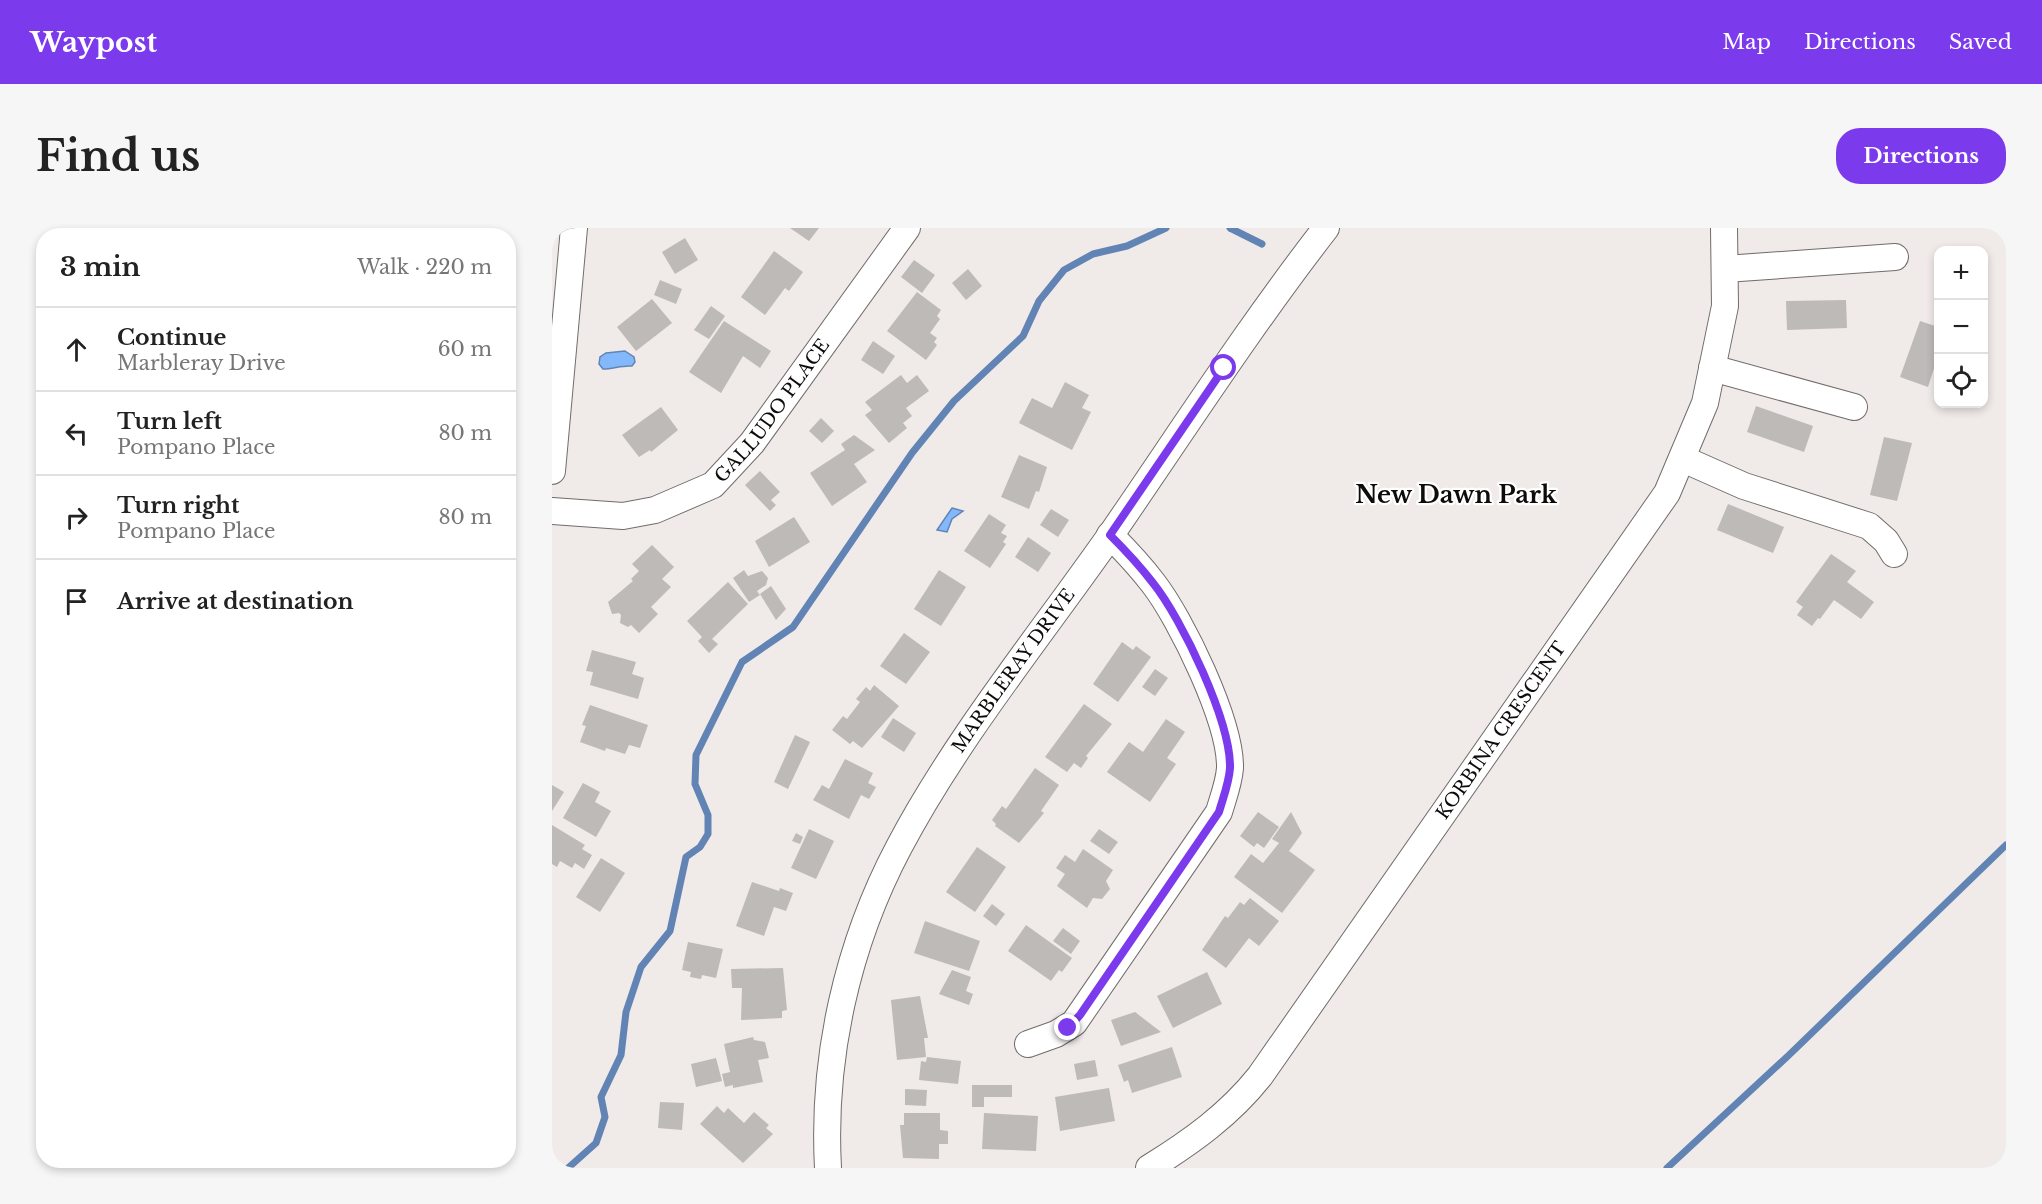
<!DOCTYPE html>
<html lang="en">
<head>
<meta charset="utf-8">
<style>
	:root { --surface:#fff; --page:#f6f6f6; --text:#222; --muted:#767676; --line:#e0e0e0; --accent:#7c3aed }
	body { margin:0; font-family:"Libre Baskerville",serif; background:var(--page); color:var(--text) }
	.controls { position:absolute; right:18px; top:18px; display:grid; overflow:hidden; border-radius:12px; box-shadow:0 3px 9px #0003 }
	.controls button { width:54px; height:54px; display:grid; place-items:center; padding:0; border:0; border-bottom:2px solid var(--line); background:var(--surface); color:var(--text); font:30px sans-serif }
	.stop { position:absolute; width:18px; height:18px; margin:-14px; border:4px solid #7c3aed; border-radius:50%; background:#fff }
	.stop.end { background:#7c3aed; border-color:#fff; box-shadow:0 2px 6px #0008 }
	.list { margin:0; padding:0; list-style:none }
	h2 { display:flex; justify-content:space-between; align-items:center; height:78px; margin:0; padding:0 24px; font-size:26px }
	h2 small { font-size:20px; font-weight:400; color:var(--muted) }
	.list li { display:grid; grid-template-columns:39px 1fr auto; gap:18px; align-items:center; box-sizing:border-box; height:84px; padding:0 24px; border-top:2px solid var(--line) }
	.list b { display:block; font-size:22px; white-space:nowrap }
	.list p { margin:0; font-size:20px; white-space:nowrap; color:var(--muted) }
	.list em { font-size:20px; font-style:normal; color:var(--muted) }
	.icon { flex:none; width:33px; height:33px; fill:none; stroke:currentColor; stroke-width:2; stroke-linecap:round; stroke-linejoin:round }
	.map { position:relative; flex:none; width:1454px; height:940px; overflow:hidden; border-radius:24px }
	header { display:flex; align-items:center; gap:36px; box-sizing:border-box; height:84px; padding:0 30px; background:var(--accent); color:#fff }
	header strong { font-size:28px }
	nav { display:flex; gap:33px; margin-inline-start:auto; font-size:21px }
	.intro { display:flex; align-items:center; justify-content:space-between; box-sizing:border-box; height:144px; padding:0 36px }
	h1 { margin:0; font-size:42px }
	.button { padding:15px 27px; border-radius:24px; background:var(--accent); color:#fff; font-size:21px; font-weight:700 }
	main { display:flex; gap:36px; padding:0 36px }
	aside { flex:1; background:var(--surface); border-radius:24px; box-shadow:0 3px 9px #0003 }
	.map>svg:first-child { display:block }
	.water { fill:#84b8fc; stroke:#6184b4; stroke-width:1.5 }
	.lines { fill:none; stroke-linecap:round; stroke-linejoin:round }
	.stream { stroke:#6184b4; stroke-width:7 }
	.building { fill:#bebab7 }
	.minor-casing { stroke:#716c6a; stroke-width:28 }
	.minor { stroke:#fff; stroke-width:26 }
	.route { stroke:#7c3aed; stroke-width:8 }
	.labels { text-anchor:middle; stroke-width:4.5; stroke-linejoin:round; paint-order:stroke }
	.street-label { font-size:18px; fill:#0e0c0b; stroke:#fff }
	.district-label { font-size:24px; font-weight:bold; fill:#0e0c0b; stroke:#fff }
</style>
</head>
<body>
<header>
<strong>Waypost</strong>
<nav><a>Map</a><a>Directions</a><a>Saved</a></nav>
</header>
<div class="intro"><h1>Find us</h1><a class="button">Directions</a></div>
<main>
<aside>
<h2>3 min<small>Walk · 220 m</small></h2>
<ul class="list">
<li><svg class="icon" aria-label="ahead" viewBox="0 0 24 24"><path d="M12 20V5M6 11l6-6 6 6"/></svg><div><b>Continue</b><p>Marbleray Drive</p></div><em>60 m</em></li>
<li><svg class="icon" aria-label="left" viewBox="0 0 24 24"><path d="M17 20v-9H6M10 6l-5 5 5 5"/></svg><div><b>Turn left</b><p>Pompano Place</p></div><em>80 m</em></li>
<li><svg class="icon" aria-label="right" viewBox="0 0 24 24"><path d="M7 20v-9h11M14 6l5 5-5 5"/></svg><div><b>Turn right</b><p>Pompano Place</p></div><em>80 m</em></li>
<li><svg class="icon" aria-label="arrive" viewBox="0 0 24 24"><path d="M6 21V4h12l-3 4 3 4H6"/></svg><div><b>Arrive at destination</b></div></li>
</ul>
</aside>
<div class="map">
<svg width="1454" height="940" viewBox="0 0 1454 940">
	<rect width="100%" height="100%" fill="#f0ebe9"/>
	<g class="water">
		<path d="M73,123L82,129L83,134L80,138C70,137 61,141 51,141L47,136L48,129L54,125Z"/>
		<path d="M400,280L411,283L400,291L395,304L385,302Z"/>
	</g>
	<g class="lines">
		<g class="stream">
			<path d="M678,0L710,16"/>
			<path d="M16,940L44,915L53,889L49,869L69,827L74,784L89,739L118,703L134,629L148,619L156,606V587L143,556L144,527L190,434L241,399L360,225L402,173L471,108L487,73L512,42L541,26L575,18L614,0"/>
			<path d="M1115,940L1237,827L1454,617"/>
		</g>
	</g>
	<g class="building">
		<path d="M238,0H267L257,13Z"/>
		<path d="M133,10L146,32L123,46L110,24Z"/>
		<path d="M222,23L251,44L237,63L233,60L213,87L189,69Z"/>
		<path d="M362,32L383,47L370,65L349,49Z"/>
		<path d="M416,41L430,58L414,72L400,55Z"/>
		<path d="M108,52L130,61L124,76L102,67Z"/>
		<path d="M365,64L389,82L385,88L388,91L378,105L385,110L382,114L385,117L374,132L335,103Z"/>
		<path d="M100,71L120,95L84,123L65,99Z"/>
		<path d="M1294,72L1295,100L1235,102L1234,73Z"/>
		<path d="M159,78L173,88L157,111L142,102Z"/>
		<path d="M172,93L219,123L208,140L191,128L169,165L137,144Z"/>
		<path d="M1368,93L1386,99V128L1376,159L1348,149Z"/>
		<path d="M321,113L343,128L331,146L309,132Z"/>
		<path d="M349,147L355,155L365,147L377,163L354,180L360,188L351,195L355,200L337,215L313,187L320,182L313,174Z"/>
		<path d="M513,154L537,167L530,180L539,184L520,222L467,195L480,170L500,180Z"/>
		<path d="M1204,178L1261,198L1252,224L1195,204Z"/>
		<path d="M109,179L126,202L99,224L98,222L87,229L70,207Z"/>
		<path d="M269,190L282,203L270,215L257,203Z"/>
		<path d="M302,207L323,222L302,236L315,254L280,278L258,245L293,222L289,216Z"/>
		<path d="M1332,209L1360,215L1345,273L1318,267Z"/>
		<path d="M467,227L495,239L487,264L484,263L477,281L449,269Z"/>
		<path d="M208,243L228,264L219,272L224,277L218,283L193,257Z"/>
		<path d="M1176,276L1232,299L1221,325L1165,302Z"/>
		<path d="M499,281L517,292L506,309L488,297Z"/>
		<path d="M437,286L454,297L449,305L455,308L451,314L454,316L438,340L412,323Z"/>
		<path d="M242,289L258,314L217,339L203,313Z"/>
		<path d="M476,309L499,325L486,344L463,329Z"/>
		<path d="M100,317L122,339L110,351L119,359L99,379L106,386L87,405L79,397L76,399L68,395L69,387L67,385L60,386L56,374L81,353L79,351L87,343L80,336Z"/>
		<path d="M1279,326L1304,343L1295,354L1322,374L1309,391L1282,372L1268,391L1266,390L1260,398L1245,387L1251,379L1244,374Z"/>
		<path d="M192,342L196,348L210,343L216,350L214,357L205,363L208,367L197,374L181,350Z"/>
		<path d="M387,342L414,359L389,398L362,381Z"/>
		<path d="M176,354L196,376L160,411L166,416L157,425L146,413L150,409L135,393Z"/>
		<path d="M219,358L234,381L224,392L208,366Z"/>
		<path d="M352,405L378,424L354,456L328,438Z"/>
		<path d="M570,414L581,422L584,418L599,429L566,474L541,456Z"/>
		<path d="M40,422L84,434L80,446L92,450L86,471L38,457L41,444L34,443Z"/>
		<path d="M603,441L616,450L603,468L590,459Z"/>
		<path d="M322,457L347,478L310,520L301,513L298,516L280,502L291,488L295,491L308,474L304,471L314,459L318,463Z"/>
		<path d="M532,476L560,496L534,528L536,530L529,540L522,535L515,544L493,529Z"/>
		<path d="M38,477L96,497L88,520L77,517L73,526L54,520L53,523L28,514L34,498L30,497Z"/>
		<path d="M341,490L364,505L352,524L329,509Z"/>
		<path d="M614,491L633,504L615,530L624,536L598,574L555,544L577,514L591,524Z"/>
		<path d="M243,507L258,514L236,561L222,554Z"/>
		<path d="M293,531L321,545L316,555L324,559L317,571L309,567L297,591L261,572L270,557L277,561Z"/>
		<path d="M483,540L507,557L489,583L492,585L467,615L443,598L444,596L440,592L450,578L454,581Z"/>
		<path d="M31,555L48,564L43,574L59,583L44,609L11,590Z"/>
		<path d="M0,557L12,564L0,583Z"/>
		<path d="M706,584L727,599L712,620L705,615L702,619L688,608Z"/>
		<path d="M739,584L750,605L737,623L763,642L730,685L682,649L699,626L711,635L727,615L720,611Z"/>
		<path d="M0,597L33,617L30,621L40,627L32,641L23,635L20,640L8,633L5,639L0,636Z"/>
		<path d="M257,601L282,613L264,651L239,640Z"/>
		<path d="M547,601L566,614L557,626L538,613Z"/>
		<path d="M244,605L251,609L248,616L240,613Z"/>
		<path d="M425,619L454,639L423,684L394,664Z"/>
		<path d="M531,621L561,642L554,653L558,661L550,671L541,670L535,680L505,658L513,646L504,640L513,627L523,634Z"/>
		<path d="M49,630L73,645L48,684L24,669Z"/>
		<path d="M200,654L227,663L228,660L241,665L234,683L222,679L212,708L184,698Z"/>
		<path d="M698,670L727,693L707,718L697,710L674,740L650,722L673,688L676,690L688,674L692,677Z"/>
		<path d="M440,676L453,686L444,698L431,688Z"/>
		<path d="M373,693L428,713L417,743L362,725Z"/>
		<path d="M474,697L520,730L510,744L507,742L499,753L456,723Z"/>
		<path d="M511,700L528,713L519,726L501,713Z"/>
		<path d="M136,714L171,721L164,750L150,747L149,751L138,749L139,744L130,742Z"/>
		<path d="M231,740L235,782L230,783V790L189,792L190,760H180L179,741Z"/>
		<path d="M400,742L419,749L414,763L421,766L417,777L387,766Z"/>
		<path d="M655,744L670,776L621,800L605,768Z"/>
		<path d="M368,768L376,810H372L374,829L345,832L339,772Z"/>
		<path d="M583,784L609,804L569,818L559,792Z"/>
		<path d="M201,809L202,812L213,814L217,830L206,832L211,854L181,860V857L173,859L170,846L178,844L172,816Z"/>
		<path d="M620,819L630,849L580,865L576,852L572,854L566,837Z"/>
		<path d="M375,829L409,833L406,856L367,852L369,833L374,834Z"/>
		<path d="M164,830L170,853L144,859L139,836Z"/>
		<path d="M543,832L546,848L525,852L522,836Z"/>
		<path d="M420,857H460V869H432V879H420Z"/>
		<path d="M557,860L563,893L508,903L503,869Z"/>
		<path d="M353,861L375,862L374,878L353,877Z"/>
		<path d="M108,874L132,875L130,902L106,900Z"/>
		<path d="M165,878L172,885L176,880L192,895L202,884L217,897L214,900L221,906L191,935L148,896Z"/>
		<path d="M352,885H388V902L396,903V916H387V931L351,930L348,897H352Z"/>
		<path d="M432,885L486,888L484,923L430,921Z"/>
	</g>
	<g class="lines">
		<defs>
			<g id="minor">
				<path d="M1173,41L1343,29"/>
				<path d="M1160,140L1302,179"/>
				<path d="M1131,231L1192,258L1317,298L1334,313L1342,326"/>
				<path d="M0,243L22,0"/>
				<path id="s1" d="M0,283L71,288L103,282L161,257L200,215L355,0"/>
				<path d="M476,816L504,806L522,795L667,584C671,570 677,555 678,540C679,494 629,391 601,355C588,338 573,322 558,307"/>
				<path id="s2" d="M276,940C270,830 295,717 347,619C404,511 487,409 558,308C629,205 697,99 774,0"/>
				<path id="s3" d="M597,940C639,914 677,887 708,848L1115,265L1153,175L1173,78L1172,0"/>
			</g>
		</defs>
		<use href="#minor" class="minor-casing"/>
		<use href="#minor" class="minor"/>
	</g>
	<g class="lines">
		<path class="route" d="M516,800L528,787L667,584C671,570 677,555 678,540C679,494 630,391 601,355C588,338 573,322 558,307L672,140"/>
	</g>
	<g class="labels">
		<g class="street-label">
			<text dy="6" stroke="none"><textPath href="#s1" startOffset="262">GALLUDO PLACE</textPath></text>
			<text dy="6" stroke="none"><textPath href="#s2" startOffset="543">MARBLERAY DRIVE</textPath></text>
			<text dy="6" stroke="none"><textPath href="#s3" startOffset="566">KORBINA CRESCENT</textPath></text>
		</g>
		<g class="district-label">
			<text x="904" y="275">New Dawn Park</text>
		</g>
	</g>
</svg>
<div class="controls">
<button>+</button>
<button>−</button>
<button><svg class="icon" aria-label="locate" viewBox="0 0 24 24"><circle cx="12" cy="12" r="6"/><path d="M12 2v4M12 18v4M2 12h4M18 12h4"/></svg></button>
</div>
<div class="stop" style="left:672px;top:140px"></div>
<div class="stop end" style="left:516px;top:800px"></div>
</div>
</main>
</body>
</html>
